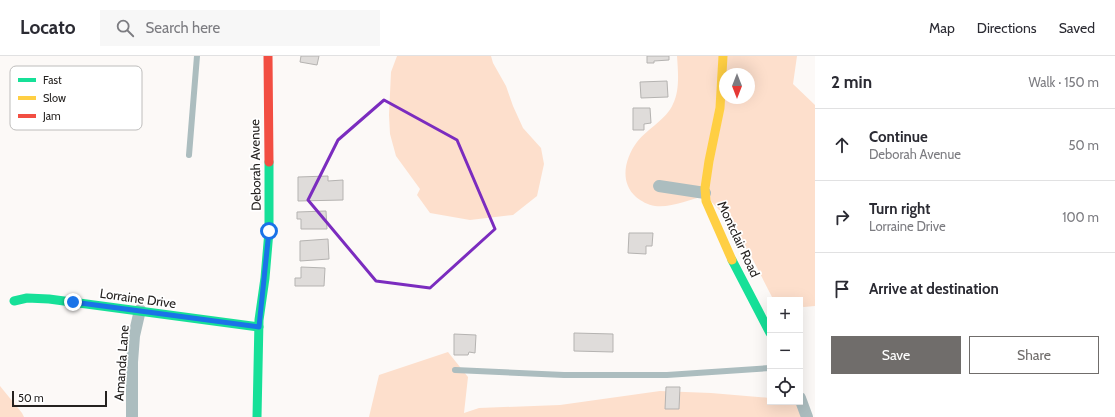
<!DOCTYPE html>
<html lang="en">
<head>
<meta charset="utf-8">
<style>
	:root { --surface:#fff; --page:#f7f7f7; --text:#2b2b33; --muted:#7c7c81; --line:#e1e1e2; --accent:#706d6b }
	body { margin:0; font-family:Cabin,sans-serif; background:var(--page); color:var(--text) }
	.controls { position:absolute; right:12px; bottom:12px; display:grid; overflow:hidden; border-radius:0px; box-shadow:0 4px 16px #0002 }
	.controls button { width:36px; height:36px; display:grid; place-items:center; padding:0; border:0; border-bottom:1px solid var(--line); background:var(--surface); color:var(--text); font:20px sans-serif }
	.compass { position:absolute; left:719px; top:12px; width:36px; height:36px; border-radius:50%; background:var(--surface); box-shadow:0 4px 16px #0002; rotate:180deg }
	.scale { position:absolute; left:12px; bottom:10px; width:95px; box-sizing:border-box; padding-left:4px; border:2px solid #252220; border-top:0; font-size:11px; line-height:14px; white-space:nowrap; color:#252220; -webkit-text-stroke:3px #fff; paint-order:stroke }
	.stop { position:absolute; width:12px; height:12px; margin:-9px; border:3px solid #1a73e8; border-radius:50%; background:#fff }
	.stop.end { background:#1a73e8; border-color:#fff; box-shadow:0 1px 4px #0008 }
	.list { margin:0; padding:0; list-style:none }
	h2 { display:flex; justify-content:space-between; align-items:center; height:52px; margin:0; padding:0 16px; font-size:17px }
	h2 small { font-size:13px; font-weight:400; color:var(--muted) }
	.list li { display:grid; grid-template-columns:26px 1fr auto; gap:12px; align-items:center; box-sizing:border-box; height:72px; padding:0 16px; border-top:1px solid var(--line) }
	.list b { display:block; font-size:15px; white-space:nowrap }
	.list p { margin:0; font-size:13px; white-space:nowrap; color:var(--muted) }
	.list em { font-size:13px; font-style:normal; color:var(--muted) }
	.actions { display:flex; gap:8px; padding:12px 16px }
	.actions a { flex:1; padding:9px 0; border:1px solid var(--accent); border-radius:0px; text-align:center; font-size:14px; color:var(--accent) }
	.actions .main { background:var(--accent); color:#fff }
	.icon { flex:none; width:22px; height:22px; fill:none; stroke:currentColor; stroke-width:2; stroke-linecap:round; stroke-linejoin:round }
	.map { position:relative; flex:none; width:815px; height:361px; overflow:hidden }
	header { display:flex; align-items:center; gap:24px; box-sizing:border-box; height:56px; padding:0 20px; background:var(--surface); border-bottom:1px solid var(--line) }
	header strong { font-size:19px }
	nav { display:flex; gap:22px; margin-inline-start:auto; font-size:14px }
	.search { width:280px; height:36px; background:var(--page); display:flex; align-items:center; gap:10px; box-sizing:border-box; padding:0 14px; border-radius:0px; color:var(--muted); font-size:15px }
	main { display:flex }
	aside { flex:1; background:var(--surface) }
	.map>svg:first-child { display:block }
	.green { fill:#fddfcc; fill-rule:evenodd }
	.building { fill:#dfdcda; stroke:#b5b3b1 }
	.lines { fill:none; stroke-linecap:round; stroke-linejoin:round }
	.lane { stroke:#acbdbf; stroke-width:6 }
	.street { stroke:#acbdbf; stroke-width:12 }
	.fast { stroke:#16e098; stroke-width:9 }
	.slow { stroke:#ffcf43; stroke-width:9 }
	.jam { stroke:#f24e42; stroke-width:9 }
	.route { stroke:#1a73e8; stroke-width:5 }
	.marked { fill:none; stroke:#7b2cbf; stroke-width:3; stroke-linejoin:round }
	.labels { text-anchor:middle; stroke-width:3.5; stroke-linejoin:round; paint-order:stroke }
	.street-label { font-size:13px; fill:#252220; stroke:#fff }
	.key { fill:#fff; stroke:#bebdbc; stroke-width:1 }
	.key-label { font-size:11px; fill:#252220 }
</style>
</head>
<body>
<header>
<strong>Locato</strong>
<div class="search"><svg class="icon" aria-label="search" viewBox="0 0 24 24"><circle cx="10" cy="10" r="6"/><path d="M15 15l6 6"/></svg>Search here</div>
<nav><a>Map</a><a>Directions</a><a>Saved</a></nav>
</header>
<main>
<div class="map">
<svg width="815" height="361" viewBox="0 0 815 361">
	<rect width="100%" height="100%" fill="#fcf9f7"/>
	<g class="green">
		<path d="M397,0H491L493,7L506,30L513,50L523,72L541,92L544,108L537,140L513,159L470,164L430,157L417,139L420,133L396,100L390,78L389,59L391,16Z"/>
		<path d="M677,0H797L793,28L815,49V250L804,251L800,250V244H782L772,241L750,198L721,156L706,140C689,143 672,152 655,150C648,149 641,145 636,141C619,126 625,102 637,86C648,72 666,64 673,48C680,34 678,15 677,0ZM725,18H749V42H725Z"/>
		<path d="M448,296L468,321L464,357L479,352L560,349L660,335L711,337L770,342V346H800L803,361H369L379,319Z"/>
		<path d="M0,330L22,357L24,361H0Z"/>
	</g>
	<g class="building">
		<path d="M301,0H319L317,9L300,6Z"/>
		<path d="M647,0H669V4L654,5V7H647Z"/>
		<path d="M667,25L668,41L641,42L640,26Z"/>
		<path d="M633,52H650L651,67L644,68V74H633Z"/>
		<path d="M328,120V125L343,124V144L298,145V121Z"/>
		<path d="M326,155L327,173H301V163H297V156Z"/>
		<path d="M629,177H653L652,190H646V198L628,197Z"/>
		<path d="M328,183L329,203L300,205V185Z"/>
		<path d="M301,211L325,212L324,230H295V222H301Z"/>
		<path d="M574,277L613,278V296L574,295Z"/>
		<path d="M454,278L476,279L475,297L469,296L468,299H454Z"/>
		<path d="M666,331H680L679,353H665Z"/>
	</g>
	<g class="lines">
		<g class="lane">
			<path d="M189,99L197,0"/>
			<path d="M455,314L564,319H667L770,312"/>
		</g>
		<g class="street">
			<path d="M659,130L705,137"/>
			<path d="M800,342L807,361"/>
			<path d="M132,361V306L134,280L140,254"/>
		</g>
		<g class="fast">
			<path d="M732,204L770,277"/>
			<path d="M14,245L27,242L49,243L259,271"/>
			<path d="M257,361L259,264L265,222L269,175V106"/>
		</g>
		<path class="slow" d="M723,0L720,52L709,105L705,132L706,145L732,204"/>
		<path class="jam" d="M268,0L269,106"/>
	</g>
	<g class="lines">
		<path class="route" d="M73,246L259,271L269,175"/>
	</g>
	<path class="marked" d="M384,44L457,84L495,173L430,232L376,225L308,144L338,84Z"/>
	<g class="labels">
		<g class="street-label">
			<text transform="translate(255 109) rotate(-91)" y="5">Deborah Avenue</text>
			<text transform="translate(739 183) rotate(65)" y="5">Montclair Road</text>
			<text transform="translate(138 242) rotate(8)" y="5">Lorraine Drive</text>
			<text transform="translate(121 307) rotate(-86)" y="5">Amanda Lane</text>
		</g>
	</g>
	<rect x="10" y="10" width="132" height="64" rx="6" class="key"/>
	<rect x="18" y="22" width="18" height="4" fill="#16e098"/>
	<rect x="18" y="40" width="18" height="4" fill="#ffcf43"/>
	<rect x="18" y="58" width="18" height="4" fill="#f24e42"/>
	<g class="key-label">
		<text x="43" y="28">Fast</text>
		<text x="43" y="46">Slow</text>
		<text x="43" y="64">Jam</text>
	</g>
</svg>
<div class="controls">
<button>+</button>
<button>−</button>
<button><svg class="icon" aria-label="locate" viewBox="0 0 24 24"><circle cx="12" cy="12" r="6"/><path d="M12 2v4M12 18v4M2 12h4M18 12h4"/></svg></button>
</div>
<svg class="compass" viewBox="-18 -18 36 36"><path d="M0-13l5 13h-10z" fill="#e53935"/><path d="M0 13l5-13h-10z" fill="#7c7c81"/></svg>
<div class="scale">50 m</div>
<div class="stop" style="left:269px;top:175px"></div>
<div class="stop end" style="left:73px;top:246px"></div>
</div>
<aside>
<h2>2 min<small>Walk · 150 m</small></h2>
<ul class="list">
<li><svg class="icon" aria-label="ahead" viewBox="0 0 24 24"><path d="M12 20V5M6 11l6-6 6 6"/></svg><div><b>Continue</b><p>Deborah Avenue</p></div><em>50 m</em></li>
<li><svg class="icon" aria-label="right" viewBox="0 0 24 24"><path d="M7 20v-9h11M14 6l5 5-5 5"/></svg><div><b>Turn right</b><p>Lorraine Drive</p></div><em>100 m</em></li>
<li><svg class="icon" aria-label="arrive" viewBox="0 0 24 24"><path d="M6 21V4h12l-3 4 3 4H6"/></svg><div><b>Arrive at destination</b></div></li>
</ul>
<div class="actions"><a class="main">Save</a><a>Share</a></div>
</aside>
</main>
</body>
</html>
